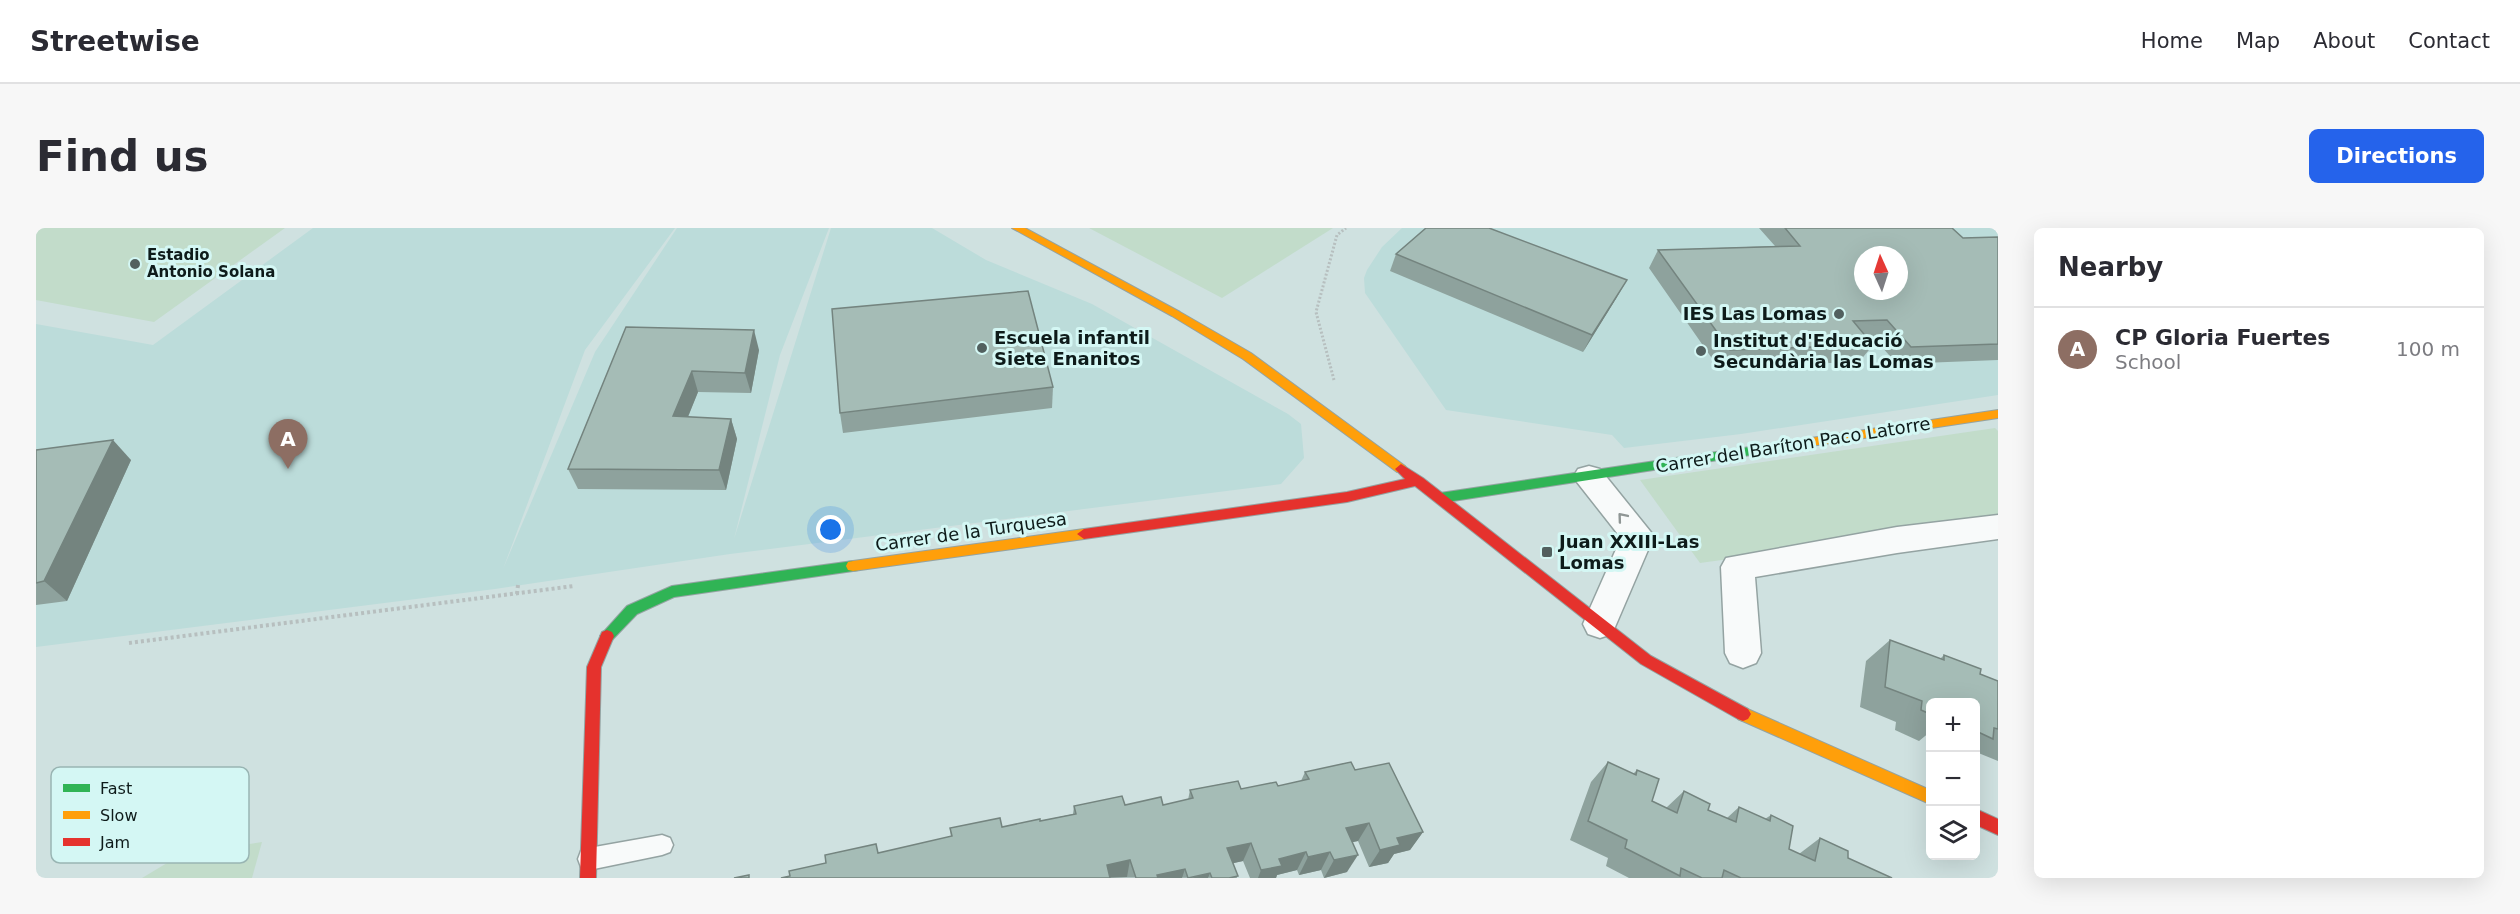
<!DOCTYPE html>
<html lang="en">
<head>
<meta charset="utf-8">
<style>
	:root { --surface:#fff; --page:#f7f7f7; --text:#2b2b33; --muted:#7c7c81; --line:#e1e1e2; --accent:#2563eb }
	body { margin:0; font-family:"DejaVu Sans",sans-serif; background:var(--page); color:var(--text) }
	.controls { position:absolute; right:18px; bottom:18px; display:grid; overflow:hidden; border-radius:9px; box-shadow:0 6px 24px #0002 }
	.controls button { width:54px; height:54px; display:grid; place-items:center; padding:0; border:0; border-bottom:2px solid var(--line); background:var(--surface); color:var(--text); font:30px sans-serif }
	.compass { position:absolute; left:1818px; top:18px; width:54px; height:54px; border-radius:50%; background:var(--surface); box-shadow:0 6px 24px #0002; rotate:357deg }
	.you { position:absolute; left:795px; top:302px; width:21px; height:21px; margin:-15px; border:4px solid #fff; border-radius:50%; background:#1a73e8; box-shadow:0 0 0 9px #1a73e833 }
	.badge { display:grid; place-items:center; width:39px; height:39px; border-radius:50%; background:var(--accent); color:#fff; font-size:20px; font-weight:700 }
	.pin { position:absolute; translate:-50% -50px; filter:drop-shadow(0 2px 3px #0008) }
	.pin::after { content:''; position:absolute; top:32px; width:21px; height:18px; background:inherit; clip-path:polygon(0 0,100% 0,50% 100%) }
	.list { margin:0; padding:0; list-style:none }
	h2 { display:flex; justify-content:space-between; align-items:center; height:78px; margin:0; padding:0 24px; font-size:26px }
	h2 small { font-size:20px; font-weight:400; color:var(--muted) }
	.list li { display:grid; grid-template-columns:39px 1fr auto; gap:18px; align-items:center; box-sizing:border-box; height:84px; padding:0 24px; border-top:2px solid var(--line) }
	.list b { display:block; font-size:22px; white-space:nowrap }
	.list p { margin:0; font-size:20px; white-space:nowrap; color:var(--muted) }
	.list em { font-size:20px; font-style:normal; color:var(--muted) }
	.icon { flex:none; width:33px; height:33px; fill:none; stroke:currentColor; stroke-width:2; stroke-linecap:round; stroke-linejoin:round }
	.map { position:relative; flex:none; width:1962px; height:650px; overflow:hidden; border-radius:9px }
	header { display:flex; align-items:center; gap:36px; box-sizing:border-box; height:84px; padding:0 30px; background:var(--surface); border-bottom:2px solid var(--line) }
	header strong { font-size:28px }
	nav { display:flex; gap:33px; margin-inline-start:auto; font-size:21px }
	.intro { display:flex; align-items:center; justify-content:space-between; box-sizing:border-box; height:144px; padding:0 36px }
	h1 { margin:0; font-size:42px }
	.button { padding:15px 27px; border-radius:9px; background:var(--accent); color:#fff; font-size:21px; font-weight:700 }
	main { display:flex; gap:36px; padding:0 36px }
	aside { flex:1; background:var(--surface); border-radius:9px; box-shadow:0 6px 24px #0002 }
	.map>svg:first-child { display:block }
	.built { fill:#bcdcda; fill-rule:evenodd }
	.green { fill:#c2dcca }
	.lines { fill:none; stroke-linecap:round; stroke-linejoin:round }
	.lane-casing { stroke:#94a3a2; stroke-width:3 }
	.street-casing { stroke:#94a3a2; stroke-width:3 }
	.fast-casing { stroke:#94a3a2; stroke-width:2 }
	.slow-casing { stroke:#94a3a2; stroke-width:2 }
	.jam-casing { stroke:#94a3a2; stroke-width:2 }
	.path-far1 { stroke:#b7bfbf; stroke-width:3; stroke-dasharray:2 2; stroke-linecap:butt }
	.path { stroke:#b7bfbf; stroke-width:4; stroke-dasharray:3 3; stroke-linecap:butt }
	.lane { fill:#f8fafa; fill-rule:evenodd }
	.street { fill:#f8fafa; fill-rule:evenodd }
	.fast { fill:#30b455; fill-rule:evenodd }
	.slow { fill:#ff9f0a; fill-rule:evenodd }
	.jam { fill:#e5322d; fill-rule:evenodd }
	.wall { fill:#8ea29d }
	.shaded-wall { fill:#74847f }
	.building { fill:#a5bcb6; stroke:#74847f; stroke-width:1.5; fill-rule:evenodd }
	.oneway { stroke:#8f9695 }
	.poi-dot { fill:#52605f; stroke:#d4f7f4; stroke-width:2 }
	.labels { text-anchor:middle; stroke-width:6; stroke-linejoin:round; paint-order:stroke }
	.far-poi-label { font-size:15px; font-weight:bold; fill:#0e1b1a; stroke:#d4f7f4; text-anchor:start }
	.poi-label { font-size:18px; font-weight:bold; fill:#0e1b1a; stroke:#d4f7f4; text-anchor:start }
	.street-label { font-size:18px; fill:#0e1b1a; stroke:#d4f7f4 }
	.key { fill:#d4f7f4; stroke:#99b5b3; stroke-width:1.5 }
	.key-label { font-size:16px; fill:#0e1b1a }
</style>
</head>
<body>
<header>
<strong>Streetwise</strong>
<nav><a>Home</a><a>Map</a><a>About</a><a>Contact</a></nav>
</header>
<div class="intro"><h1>Find us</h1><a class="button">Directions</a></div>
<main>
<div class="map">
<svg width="1962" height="650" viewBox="0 0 1962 650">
	<rect width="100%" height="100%" fill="#cfe1e0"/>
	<g class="built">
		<path d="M277,0H639L549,122L467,341L559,124L641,0H793L744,127L698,311L795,0H896L950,32L1056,76L1252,186L1265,196L1268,230L1245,256L694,326L459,361L0,419V96L117,117Z"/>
		<path d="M1366,0H1962V167L1705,206L1588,220L1576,207L1410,182L1329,65L1328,50L1331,42L1346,19ZM1827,27H1863V63H1827Z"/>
	</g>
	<g class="green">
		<path d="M0,0H249L118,94L0,72Z"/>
		<path d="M1053,0H1297L1186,70Z"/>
		<path d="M1959,200L1962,203V294L1664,335L1604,252Z"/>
		<path d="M226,614L216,650H106L146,626Z"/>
	</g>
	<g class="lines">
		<defs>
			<path id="lane" d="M626,607L634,610L637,617L634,624L626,627L553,642L545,639L542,631L545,623L553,620Z"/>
			<g id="street">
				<path d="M1553,238L1564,241L1618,308L1576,406L1564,410L1552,406L1547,396L1585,310L1537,249L1542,241Z"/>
				<path d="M1962,287V311L1861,325L1719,349L1725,425L1720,435L1707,440L1694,435L1689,425L1685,339L1690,330L1861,299Z"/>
			</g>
			<g id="fast">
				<path d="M1775,210L1779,211L1781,214L1779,217L1404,275L1398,270L1404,265Z"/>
				<path d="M817,333L822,334L824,338L822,342L817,343L638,369L601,386L576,412L571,414L566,412L564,408L591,378L636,358Z"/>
			</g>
			<g id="slow">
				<path d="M976,0H989L1144,84L1215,125L1369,238L1371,241L1369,244H1361L1207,131L1136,88Z"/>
				<path d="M1962,182V190L1775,218L1769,214L1775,210Z"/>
				<path d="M1048,301L1055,306L1048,311L817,343L812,342L810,338L812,334L817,333Z"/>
				<path d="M1707,479L1894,562V576L1702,491L1699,486L1702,481Z"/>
			</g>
			<g id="jam">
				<path d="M1365,236L1387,250L1615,428L1712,481L1715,486L1712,491L1707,493L1702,491L1605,436L1379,258L1311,274L1048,311L1041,306L1048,301L1311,264L1369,251L1359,241Z"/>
				<path d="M571,402L576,404L578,408L565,439L560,650H544L551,439L566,404Z"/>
				<path d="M1940,581L1962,591V607L1940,597Z"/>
			</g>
		</defs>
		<use href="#lane" class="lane-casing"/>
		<use href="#street" class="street-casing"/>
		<use href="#fast" class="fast-casing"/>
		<use href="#slow" class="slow-casing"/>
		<use href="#jam" class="jam-casing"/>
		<path class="path-far1" d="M1298,152L1280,84L1301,7L1310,0"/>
		<g class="path">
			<path d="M481,366L482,357"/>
			<path d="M93,415L538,358"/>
		</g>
		<use href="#lane" class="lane"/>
		<use href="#street" class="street"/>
		<use href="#fast" class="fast"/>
		<use href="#slow" class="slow"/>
		<use href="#jam" class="jam"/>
	</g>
	<g class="wall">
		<path d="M1723,0H1916L1927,10L1962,9V132L1861,136L1837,109H1831L1837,117L1823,134L1682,139L1613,40L1622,22L1739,18Z"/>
		<path d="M1360,26L1581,69L1547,124L1354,43Z"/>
		<path d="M590,99L723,122L715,165L662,164L652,189L695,191L701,211L690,262L542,261L532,241Z"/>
		<path d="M1017,159L1016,180L807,205L804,185Z"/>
		<path d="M0,222L95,232L31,373L0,377Z"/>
		<path d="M1854,412L1904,431L1908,427L1944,446L1962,453V533L1940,524V474H1894V504L1883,513L1859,502L1860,494L1824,479L1830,433Z"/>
		<path d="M1572,534L1597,546L1601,542L1616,573L1630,580L1648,563L1672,582L1691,590L1703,579L1729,591L1735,587L1753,621L1763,626L1784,610L1812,630L1856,650H1593L1570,638L1572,630L1534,612L1555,554Z"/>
		<path d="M1319,542L1387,604L1374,622L1358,626L1352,635L1333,639L1322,613L1316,614L1311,644L1288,650L1285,642L1263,647L1261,642L1241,647L1240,650H1214L1207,633L1197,635L1201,650L754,648L840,616L842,625L915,609L914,600L966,599L1004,593L1037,586L1038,578L1089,577H1127L1152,572L1154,562L1205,561L1242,558L1265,553L1269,544Z"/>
	</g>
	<g class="shaded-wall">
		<path d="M1591,52L1581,69L1547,124L1556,107Z"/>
		<path d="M718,102L723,122L715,165L709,145Z"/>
		<path d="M656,143L662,164L644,208L637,188Z"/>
		<path d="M695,191L701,211L690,262L683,242Z"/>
		<path d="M77,212L95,232L31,373L8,353Z"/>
		<path d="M1333,595L1322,613L1299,618L1310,600Z"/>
		<path d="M1387,604L1374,622L1358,626L1352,635L1333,639L1344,622L1361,610Z"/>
		<path d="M1215,615L1207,633L1185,638L1191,620Z"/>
		<path d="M1270,624L1261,642L1241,647L1240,650H1222L1225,642L1243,631Z"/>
		<path d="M1294,624L1285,642L1263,647L1272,629Z"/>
		<path d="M1322,627L1311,644L1288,650L1298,632Z"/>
		<path d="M1094,632L1091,649L1068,650L1071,637Z"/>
		<path d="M1149,641L1146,650H1120L1121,647Z"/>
		<path d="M1174,645L1172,650H1155Z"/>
	</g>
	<g class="building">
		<path d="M1390,0H1453L1591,52L1556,107L1360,26Z"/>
		<path d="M1749,0H1916L1927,10L1962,9V116L1875,119L1851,92L1817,93L1837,117L1694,122L1622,22L1764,18ZM1827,27H1863V63H1827Z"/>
		<path d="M992,63L1017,159L804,185L796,81Z"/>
		<path d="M590,99L718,102L709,145L656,143L637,188L695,191L683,242L532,241Z"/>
		<path d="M77,212L8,353L0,355V222Z"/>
		<path d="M1854,412L1908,432V427L1945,441L1944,446L1962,453V501L1958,500L1957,511L1940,503V474H1921L1911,471V474H1894V486L1885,482L1886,473L1849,459Z"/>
		<path d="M1315,534L1319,542L1353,535L1387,604L1361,610L1364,617L1344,622L1333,595L1310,600L1322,627L1298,632L1294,624L1272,629L1270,624L1243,631L1246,638L1225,642L1215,615L1191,620L1202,648L1193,650H1176L1174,645L1152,650L1149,641L1121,647L1122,650H1100L1094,632L1071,637L1074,650H745L754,648L753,643L790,635L789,627L840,616L842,625L916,608L914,600L964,590L966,599L1004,591V593L1040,586L1038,578L1086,568L1089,577L1125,569L1127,577L1157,570L1154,562L1202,553L1205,561L1240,554L1242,558L1273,551L1269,544Z"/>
		<path d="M1572,534L1600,547L1601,542L1623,551L1616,573L1641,585L1648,563L1674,576L1672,582L1700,594L1703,579L1734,593L1735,587L1757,598L1753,621L1779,633L1784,610L1812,623V630L1856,650H1705L1688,642L1686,650H1666L1645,640L1644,648L1589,620L1591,612L1552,593Z"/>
		<path d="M713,647V650H698Z"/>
	</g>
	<defs><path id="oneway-chevron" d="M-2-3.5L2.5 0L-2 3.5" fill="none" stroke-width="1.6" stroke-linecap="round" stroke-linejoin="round" transform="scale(1.5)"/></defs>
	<use class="oneway" href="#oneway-chevron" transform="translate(1586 289) rotate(-130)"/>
	<g class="poi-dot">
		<circle cx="99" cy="36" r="6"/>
		<circle cx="1803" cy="86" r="6"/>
		<circle cx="946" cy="120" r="6"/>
		<circle cx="1665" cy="123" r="6"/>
		<rect x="1505" y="318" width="12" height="12" rx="3"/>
	</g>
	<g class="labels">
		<g class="far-poi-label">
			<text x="111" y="32">Estadio<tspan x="111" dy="17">Antonio Solana</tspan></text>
		</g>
		<g class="poi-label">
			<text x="1791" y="92" text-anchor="end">IES Las Lomas</text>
			<text x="958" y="116">Escuela infantil<tspan x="958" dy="21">Siete Enanitos</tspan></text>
			<text x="1677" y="119">Institut d'Educació<tspan x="1677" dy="21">Secundària las Lomas</tspan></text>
			<text x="1523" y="320">Juan XXIII-Las<tspan x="1523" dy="21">Lomas</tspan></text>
		</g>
		<g class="street-label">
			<text transform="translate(1757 217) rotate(-9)" y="6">Carrer del Baríton Paco Latorre</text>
			<text transform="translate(935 304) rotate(-8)" y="6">Carrer de la Turquesa</text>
		</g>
	</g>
	<rect x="15" y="539" width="198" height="96" rx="9" class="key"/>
	<rect x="27" y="556" width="27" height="8" fill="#30b455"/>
	<rect x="27" y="583" width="27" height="8" fill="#ff9f0a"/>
	<rect x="27" y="610" width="27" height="8" fill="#e5322d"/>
	<g class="key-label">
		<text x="64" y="566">Fast</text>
		<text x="64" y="593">Slow</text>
		<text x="64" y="620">Jam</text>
	</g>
</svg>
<div class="controls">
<button>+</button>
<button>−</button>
<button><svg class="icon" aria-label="layers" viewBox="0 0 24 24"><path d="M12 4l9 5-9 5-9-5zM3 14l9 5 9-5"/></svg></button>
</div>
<svg class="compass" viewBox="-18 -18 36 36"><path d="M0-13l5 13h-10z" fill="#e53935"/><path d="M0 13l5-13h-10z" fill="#7c7c81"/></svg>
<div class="you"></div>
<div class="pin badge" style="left:252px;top:241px;background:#8d6e63">A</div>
</div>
<aside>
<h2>Nearby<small></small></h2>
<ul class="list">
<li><span class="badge" style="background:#8d6e63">A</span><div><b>CP Gloria Fuertes</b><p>School</p></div><em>100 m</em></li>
</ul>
</aside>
</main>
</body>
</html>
